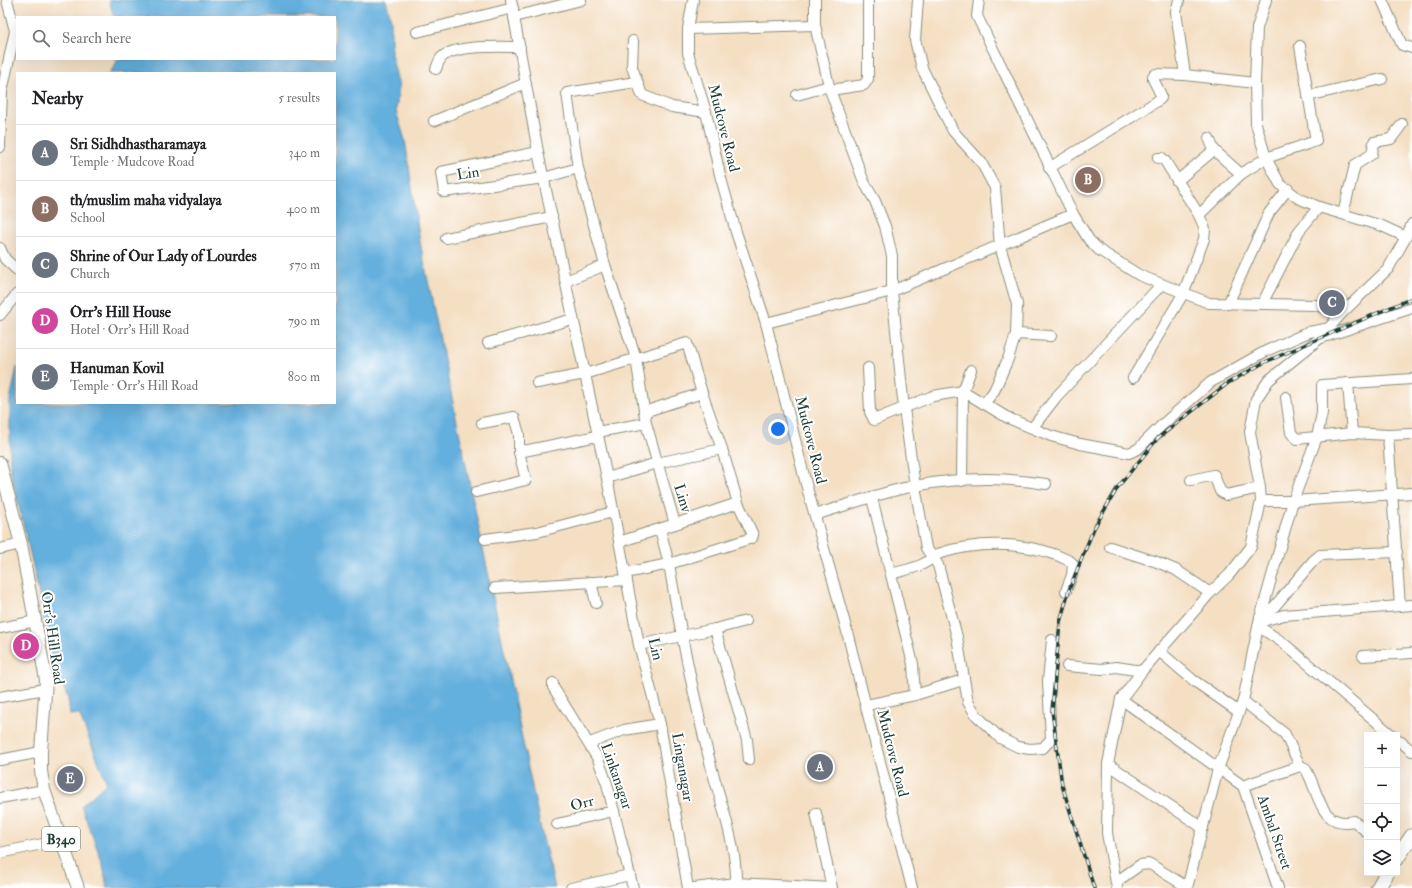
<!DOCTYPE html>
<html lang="en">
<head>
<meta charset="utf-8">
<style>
	:root { --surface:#fff; --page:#f6f6f6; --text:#202124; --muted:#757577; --line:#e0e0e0; --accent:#b45309 }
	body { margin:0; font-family:"IM FELL Double Pica",serif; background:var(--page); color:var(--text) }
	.controls { position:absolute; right:12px; bottom:12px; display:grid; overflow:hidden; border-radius:0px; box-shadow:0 4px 16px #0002 }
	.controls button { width:36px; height:36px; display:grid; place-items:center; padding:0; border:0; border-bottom:1px solid var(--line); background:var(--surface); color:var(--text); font:20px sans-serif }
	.you { position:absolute; left:778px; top:429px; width:14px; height:14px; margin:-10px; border:3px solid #fff; border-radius:50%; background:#1a73e8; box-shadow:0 0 0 6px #1a73e833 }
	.badge { display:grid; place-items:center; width:26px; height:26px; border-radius:50%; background:var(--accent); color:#fff; font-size:13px; font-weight:700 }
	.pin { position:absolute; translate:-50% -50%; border:2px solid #fff; box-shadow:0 1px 4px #0006 }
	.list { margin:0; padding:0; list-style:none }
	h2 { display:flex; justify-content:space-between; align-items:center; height:52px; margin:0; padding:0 16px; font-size:17px }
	h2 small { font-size:13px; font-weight:400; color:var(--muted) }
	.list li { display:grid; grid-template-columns:26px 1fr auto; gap:12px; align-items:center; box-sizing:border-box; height:56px; padding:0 16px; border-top:1px solid var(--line) }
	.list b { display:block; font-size:15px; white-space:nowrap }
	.list p { margin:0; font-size:13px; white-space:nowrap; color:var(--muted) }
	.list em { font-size:13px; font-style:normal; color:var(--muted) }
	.icon { flex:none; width:22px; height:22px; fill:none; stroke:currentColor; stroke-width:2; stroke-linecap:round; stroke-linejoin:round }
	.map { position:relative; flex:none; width:1412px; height:888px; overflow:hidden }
	.search { position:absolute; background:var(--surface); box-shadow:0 4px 16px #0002; left:16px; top:16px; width:320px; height:44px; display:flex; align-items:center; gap:10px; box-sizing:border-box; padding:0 14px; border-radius:0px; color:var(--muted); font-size:15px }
	.panel { position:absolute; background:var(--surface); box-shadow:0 4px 16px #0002; left:16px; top:72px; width:320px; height:332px; border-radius:0px }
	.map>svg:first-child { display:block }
	.water { fill:#64afdd; stroke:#427688 }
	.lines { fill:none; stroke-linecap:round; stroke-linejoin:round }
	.minor-casing { stroke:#8a8e7c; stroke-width:12 }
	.major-casing { stroke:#8a8e7c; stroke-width:14 }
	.highway-casing { stroke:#8a8e7c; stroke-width:16 }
	.minor { stroke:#fff; stroke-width:10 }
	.major { stroke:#fff; stroke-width:12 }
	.highway { stroke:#fff; stroke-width:14 }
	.rail-casing { stroke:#1f3d34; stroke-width:3.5 }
	.rail { stroke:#fff; stroke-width:2; stroke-dasharray:6; stroke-linecap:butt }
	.labels { text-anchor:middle; stroke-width:4; stroke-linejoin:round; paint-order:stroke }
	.shield { fill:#fff; stroke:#627771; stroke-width:1 }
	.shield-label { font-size:14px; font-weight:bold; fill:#1f3d34 }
	.street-label { font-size:15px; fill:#1f3d34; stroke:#fff }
</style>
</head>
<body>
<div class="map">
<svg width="1412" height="888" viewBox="0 0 1412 888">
	<rect width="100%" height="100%" fill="#fff"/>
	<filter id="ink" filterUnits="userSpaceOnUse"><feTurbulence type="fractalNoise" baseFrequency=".025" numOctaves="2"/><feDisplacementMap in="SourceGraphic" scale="8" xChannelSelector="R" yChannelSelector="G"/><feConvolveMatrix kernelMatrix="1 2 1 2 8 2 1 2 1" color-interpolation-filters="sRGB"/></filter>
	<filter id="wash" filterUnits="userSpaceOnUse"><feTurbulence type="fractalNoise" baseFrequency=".012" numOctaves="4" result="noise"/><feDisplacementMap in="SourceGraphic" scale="16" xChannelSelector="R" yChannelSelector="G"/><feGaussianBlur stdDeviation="0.9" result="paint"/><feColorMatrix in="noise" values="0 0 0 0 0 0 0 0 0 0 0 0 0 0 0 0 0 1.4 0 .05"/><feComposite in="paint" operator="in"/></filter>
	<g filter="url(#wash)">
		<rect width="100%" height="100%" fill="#f4dfc3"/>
		<path class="water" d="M109,0H386L391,20V54L399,86L396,111L405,140L420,242L541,830L555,888H107L103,864L81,806L107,783L79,714L70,715L68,698L52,660L34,570L10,469V400L17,367V403H335V73H109L116,64L117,59H335V17H114Z"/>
	</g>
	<g filter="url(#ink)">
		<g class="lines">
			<defs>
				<g id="minor">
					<path d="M511,0L538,152L607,478L639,645L660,724L688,888"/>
					<path d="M693,0L688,29V53L706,112L720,175L736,232L766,323L806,484L844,620L912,888"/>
					<path d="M815,0V25L830,90L864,182L875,201L885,226L892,256V291L904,409L915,486L926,548L938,565L957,637L968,702L977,716L1000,738L1018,747L1030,749L1043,748L1051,739L1048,681L1052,640"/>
					<path d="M918,0L915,40L922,68L953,131L981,162L995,188L1000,246L1017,304L1016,334L1008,359L994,391L984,404"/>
					<path d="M979,0L977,16L1073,214L1089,240L1099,250L1139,275L1209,303L1315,305L1342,313"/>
					<path d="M1179,0L1176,12L1185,75"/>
					<path d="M1382,0L1402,45L1412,48"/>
					<path d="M514,17L581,0"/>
					<path d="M688,29L815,25"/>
					<path d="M417,32L513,8"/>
					<path d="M633,41L632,67L642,95L672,107L706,112"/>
					<path d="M436,69C437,66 439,61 441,58C454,44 502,47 520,47"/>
					<path d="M830,90L864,85L868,79V0"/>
					<path d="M797,95L829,86"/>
					<path d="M1308,96L1382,79"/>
					<path d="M434,121L526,83"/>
					<path d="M1209,138L1214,150L1241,174"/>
					<path d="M0,147L2,92L15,31L7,0"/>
					<path d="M538,152L441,172L444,192L544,178L578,168"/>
					<path d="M1049,168L1156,102L1161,98V95L1153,79V76L1156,74L1185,75L1255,83"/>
					<path d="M1177,181L1214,150"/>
					<path d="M1343,214L1355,165L1372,154L1374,142L1391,139L1402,124"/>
					<path d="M1199,215L1241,174L1266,158L1316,141L1300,46"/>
					<path d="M1406,237L1412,224"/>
					<path d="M446,238L552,217"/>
					<path d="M0,248L5,259L17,270"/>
					<path d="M605,265L578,168L567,93L636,82"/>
					<path d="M566,281L605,265L636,358L646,423L675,524L619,542"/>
					<path d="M1228,304L1269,213L1288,189"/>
					<path d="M1262,304L1299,231L1319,207"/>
					<path d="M0,315L17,294"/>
					<path d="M766,323L892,291L1073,214"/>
					<path d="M1016,334L1051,336"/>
					<path d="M1321,338L1412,308"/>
					<path d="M488,343L573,319"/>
					<path d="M868,368L870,412L874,420L933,396L963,391L1008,418L1051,436L1080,444L1129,453L1138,449L1163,424L1211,382L1266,351L1309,332L1330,328"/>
					<path d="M1133,378L1183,294L1204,239L1205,229L1199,215L1165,161L1162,158H1158"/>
					<path d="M537,383L585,374L687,343L702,393L722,449L657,463L607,478"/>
					<path d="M1348,383L1352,433"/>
					<path d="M1286,397L1291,433L1297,439L1352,433L1388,435L1412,434"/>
					<path d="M644,412L702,393"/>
					<path d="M482,423L514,417L519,434V452L597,436"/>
					<path d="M1033,427L1057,396L1161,285"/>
					<path d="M597,432L646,423"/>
					<path d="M1388,435L1400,606"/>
					<path d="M1191,480L1214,475L1220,491L1226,495L1260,488"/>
					<path d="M962,481L963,391L971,370"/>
					<path d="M476,492L526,480L519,452"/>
					<path d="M872,498L913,664L915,695"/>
					<path d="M1261,501H1293L1412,493"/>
					<path d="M815,515C848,505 881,492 915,486C957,478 1004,477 1046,484"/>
					<path d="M675,524L738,503L722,449"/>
					<path d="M660,529L669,564L752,538L753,535L738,503"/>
					<path d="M485,539L537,532L613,512"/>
					<path d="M1110,547L1157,562L1176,570L1210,593"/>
					<path d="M0,549L21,544"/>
					<path d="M625,573L669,564C680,629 693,694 709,758C719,799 738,846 736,888"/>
					<path d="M891,574C901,571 913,569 923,564C930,561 933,555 941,553C982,540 1032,542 1070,561L1073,564L1072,575L1066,591"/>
					<path d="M591,582L596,603"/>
					<path d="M495,588L627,580"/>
					<path d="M1260,617L1274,607L1313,561L1320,555L1397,552"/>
					<path d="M1259,622L1284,615L1412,605"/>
					<path d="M1258,626L1282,642L1392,735"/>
					<path d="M0,628L36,621"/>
					<path d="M715,629L746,621"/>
					<path d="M639,645L715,629L747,740L749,760"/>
					<path d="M1159,651L1193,680L1239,712"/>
					<path d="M1363,656L1412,653"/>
					<path d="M1067,666L1102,669L1116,667L1142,671"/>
					<path d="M553,683V687L598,759L607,784L633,888"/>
					<path d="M0,697L45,689"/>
					<path d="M1121,699L1243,786L1300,766L1305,768C1319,789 1318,829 1354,821L1367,832"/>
					<path d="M1243,701L1285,734L1300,766"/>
					<path d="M866,705L915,695L963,680"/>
					<path d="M1397,739L1412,751"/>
					<path d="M590,743L624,730L660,724"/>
					<path d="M0,760L41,752"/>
					<path d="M1108,764L1203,828"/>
					<path d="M1243,786L1278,888"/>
					<path d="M0,798L44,790"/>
					<path d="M557,824L614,811"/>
					<path d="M0,853L61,840"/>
					<path d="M1116,882L1140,865L1150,864L1187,887"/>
					<path d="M571,888L630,875"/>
					<path d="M694,888L736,883L832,888L816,813"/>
					<path d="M1117,888L1107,833L1108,764L1121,699L1142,671L1210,593L1229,575L1251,547L1261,501L1260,488L1250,432L1256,399L1269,380L1319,339L1342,313L1388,269L1406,237L1382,226L1319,207L1298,198L1280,184L1266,158L1256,124L1255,83L1257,28L1266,0"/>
					<path d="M1187,888L1218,769L1243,701L1259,622L1293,501L1317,437L1322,413V385L1412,379"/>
				</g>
				<path id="major" d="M0,463L21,544L46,680L41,752V771L44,790L78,888"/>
				<g id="highway">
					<path d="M1397,858L1412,836"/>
					<path d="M1378,888L1387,873"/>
				</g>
			</defs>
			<use href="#minor" class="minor-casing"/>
			<use href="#major" class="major-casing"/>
			<use href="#highway" class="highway-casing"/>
			<use href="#minor" class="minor"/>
			<use href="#major" class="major"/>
			<use href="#highway" class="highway"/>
			<defs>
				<path id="rail" d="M1094,888L1062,785L1052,711L1060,622L1069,590L1094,528L1118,487L1158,438L1228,383L1263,363L1412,298"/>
			</defs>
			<use href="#rail" class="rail-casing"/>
			<use href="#rail" class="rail"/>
		</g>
	</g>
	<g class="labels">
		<rect class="shield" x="42" y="827" width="38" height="24" rx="3"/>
		<g class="shield-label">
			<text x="61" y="844">B340</text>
		</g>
		<g class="street-label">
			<text transform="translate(724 128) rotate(76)" y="5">Mudcove Road</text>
			<text transform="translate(468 173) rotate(-9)" y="5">Lin</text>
			<text transform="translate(811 440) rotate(76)" y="5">Mudcove Road</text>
			<text transform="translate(683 498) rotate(73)" y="5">Linv</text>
			<text transform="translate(53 638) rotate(82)" y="5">Orr’s Hill Road</text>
			<text transform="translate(656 649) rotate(77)" y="5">Lin</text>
			<text transform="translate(893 753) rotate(76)" y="5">Mudcove Road</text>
			<text transform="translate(683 767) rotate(80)" y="5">Linganagar</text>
			<text transform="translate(617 776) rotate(71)" y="5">Linkanagar</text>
			<text transform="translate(582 803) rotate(-14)" y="5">Orr</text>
			<text transform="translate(1275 832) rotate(71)" y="5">Ambal Street</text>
		</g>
	</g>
</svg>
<div class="controls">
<button>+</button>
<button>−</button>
<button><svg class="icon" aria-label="locate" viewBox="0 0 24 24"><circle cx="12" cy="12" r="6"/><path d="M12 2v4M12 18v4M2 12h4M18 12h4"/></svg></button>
<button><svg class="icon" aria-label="layers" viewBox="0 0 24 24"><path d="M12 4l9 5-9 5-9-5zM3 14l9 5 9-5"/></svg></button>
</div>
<div class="you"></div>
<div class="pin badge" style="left:820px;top:767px;background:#6b7280">A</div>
<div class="pin badge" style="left:1088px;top:180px;background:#8d6e63">B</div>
<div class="pin badge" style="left:1332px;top:303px;background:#6b7280">C</div>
<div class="pin badge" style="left:26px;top:646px;background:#d1479c">D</div>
<div class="pin badge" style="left:70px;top:779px;background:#6b7280">E</div>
<div class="search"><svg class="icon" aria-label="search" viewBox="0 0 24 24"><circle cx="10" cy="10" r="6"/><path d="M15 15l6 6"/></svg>Search here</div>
<section class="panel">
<h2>Nearby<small>5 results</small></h2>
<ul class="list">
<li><span class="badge" style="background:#6b7280">A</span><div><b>Sri Sidhdhastharamaya</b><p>Temple · Mudcove Road</p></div><em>340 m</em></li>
<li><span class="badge" style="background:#8d6e63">B</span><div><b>th/muslim maha vidyalaya</b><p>School</p></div><em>400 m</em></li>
<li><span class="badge" style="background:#6b7280">C</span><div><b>Shrine of Our Lady of Lourdes</b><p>Church</p></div><em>570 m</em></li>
<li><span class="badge" style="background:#d1479c">D</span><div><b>Orr's Hill House</b><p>Hotel · Orr’s Hill Road</p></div><em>790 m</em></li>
<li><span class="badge" style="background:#6b7280">E</span><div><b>Hanuman Kovil</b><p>Temple · Orr’s Hill Road</p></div><em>800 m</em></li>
</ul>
</section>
</div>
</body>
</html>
